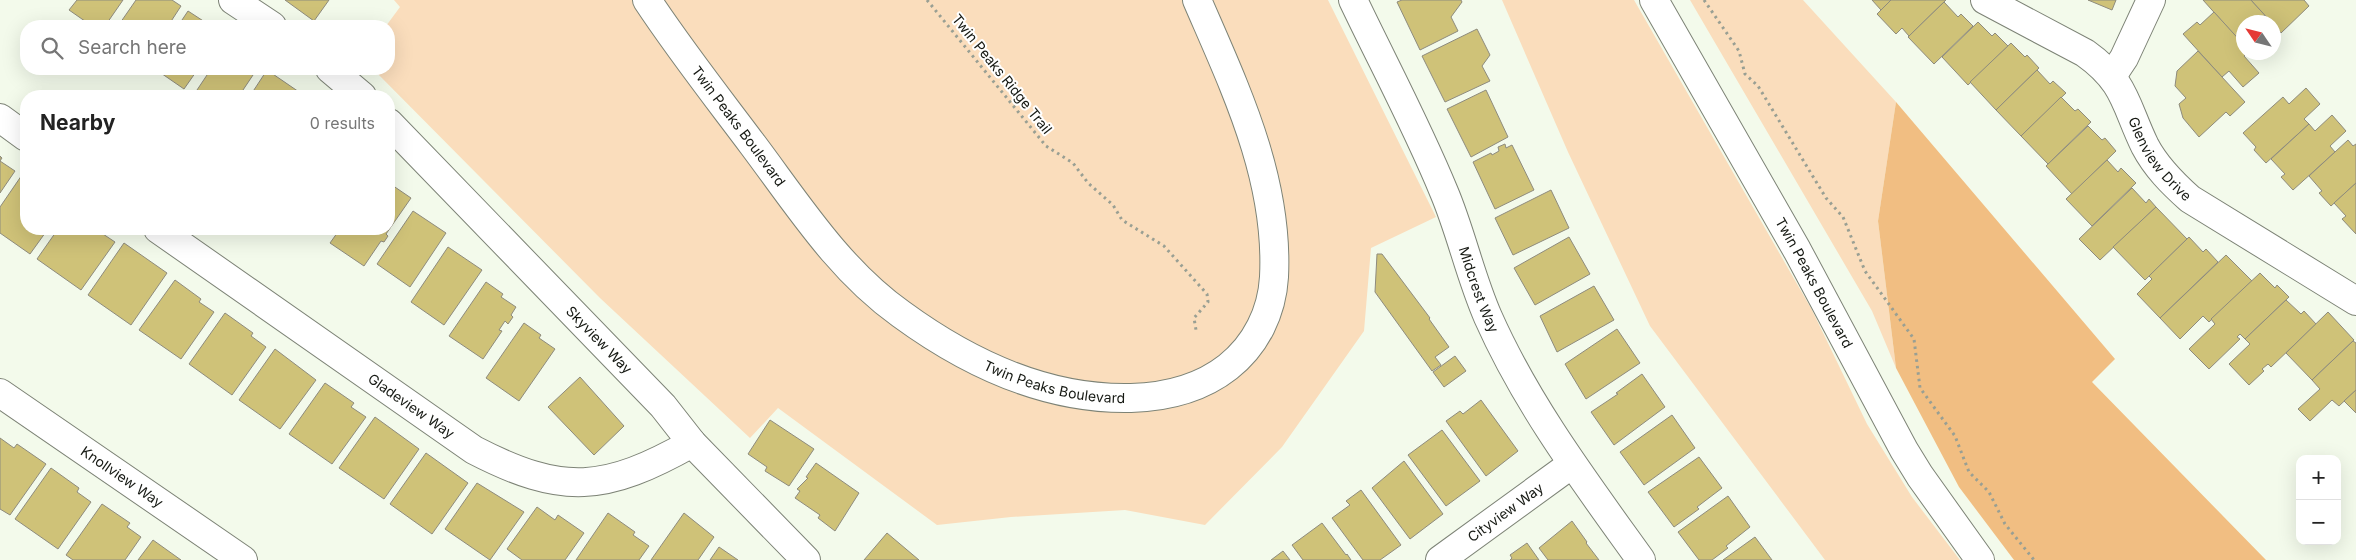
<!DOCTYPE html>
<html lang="en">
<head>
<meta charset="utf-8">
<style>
	:root { --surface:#fff; --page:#f2f2f2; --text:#222; --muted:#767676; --line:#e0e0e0 }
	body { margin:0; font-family:Inter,sans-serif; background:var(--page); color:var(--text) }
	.controls { position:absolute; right:15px; bottom:15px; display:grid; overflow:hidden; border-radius:10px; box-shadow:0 5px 20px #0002 }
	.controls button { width:45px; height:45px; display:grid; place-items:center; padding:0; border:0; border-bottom:1px solid var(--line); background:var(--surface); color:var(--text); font:25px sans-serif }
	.compass { position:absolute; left:2236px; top:15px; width:45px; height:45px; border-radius:50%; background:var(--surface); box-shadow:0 5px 20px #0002; rotate:305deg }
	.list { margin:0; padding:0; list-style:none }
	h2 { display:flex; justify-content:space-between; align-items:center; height:65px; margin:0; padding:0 20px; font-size:21px }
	h2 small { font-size:16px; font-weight:400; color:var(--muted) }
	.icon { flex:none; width:28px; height:28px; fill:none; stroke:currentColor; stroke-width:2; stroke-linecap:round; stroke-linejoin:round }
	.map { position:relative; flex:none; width:2356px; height:560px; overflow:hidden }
	.search { position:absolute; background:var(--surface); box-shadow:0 5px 20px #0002; left:20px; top:20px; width:375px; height:55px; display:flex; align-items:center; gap:12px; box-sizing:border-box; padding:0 18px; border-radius:20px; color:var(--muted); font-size:19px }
	.panel { position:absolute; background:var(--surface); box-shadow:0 5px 20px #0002; left:20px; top:90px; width:375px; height:145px; border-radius:20px }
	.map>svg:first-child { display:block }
	.green { fill:#faddbc }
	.forest { fill:#f1be82 }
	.building { fill:#cfc278; stroke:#8e8b7d }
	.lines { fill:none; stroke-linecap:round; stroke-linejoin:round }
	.minor-casing { stroke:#7d8376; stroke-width:30 }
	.path { stroke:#999f93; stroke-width:3; stroke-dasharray:2.5 4; stroke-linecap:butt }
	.minor { stroke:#fff; stroke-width:28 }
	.labels { text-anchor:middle; stroke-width:4; stroke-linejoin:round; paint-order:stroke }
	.street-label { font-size:14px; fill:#161913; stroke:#fff }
</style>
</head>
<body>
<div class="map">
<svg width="2356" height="560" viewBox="0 0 2356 560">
	<rect width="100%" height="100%" fill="#f3faeb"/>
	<g class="green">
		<path d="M394,0H1328L1436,217L1371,248L1364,331L1282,447L1205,525L1125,510L1011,517L937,525L778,408L750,438L600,298L373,69H389V26H386L400,7Z"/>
		<path d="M1502,0H1634L1812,310L1867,424L1912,497L1960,560H1825L1650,326L1568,152Z"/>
		<path d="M1690,0H1803L1896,102L1878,221L1896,368L1872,311Z"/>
	</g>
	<path class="forest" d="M1896,102L2115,359L2092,382L2266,560H2014L1959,487L1896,368L1878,221Z"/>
	<g class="building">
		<path d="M77,0H123L105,26H92L69,10Z"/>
		<path d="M136,0H172L181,6L168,26H118Z"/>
		<path d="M285,0H329L314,21Z"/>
		<path d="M1402,0H1461L1462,2L1451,17L1458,31L1420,50L1397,2Z"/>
		<path d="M1872,0H1891L1881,10Z"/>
		<path d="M1891,0H1946L1909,36L1902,28L1896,34L1877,14Z"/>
		<path d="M2088,0H2116L2112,10Z"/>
		<path d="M2203,0H2251L2265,15L2260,19L2263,22H2244V34L2238,39Z"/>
		<path d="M2251,0H2304L2309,6L2281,33Z"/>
		<path d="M1944,2L1958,17L1961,14L1973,26L1934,64L1908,37Z"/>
		<path d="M188,11L211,26H178Z"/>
		<path d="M2214,12L2244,45V52H2248L2244,56L2259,73L2243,87L2229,71L2222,77L2183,34L2197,22L2200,25Z"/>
		<path d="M1978,22L1992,36L1995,33L2008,46L1968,85L1942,57Z"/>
		<path d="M1477,29L1490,55L1482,66L1490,81L1445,102L1422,56Z"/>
		<path d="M2011,43L2025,57L2027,55L2039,68L1996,110L1970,82Z"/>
		<path d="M2198,51L2245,102L2230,116L2226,112L2199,137L2183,118L2179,104L2186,98L2175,86L2177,71Z"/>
		<path d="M155,69H198L184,89Z"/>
		<path d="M211,69H257L239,96H193Z"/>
		<path d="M267,70L302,94L300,96H250Z"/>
		<path d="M2037,70L2050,84L2053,81L2066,93L2021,136L1996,110Z"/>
		<path d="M2306,88L2320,104L2304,119L2309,124L2266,163L2254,150L2256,147L2243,133L2283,97L2289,104Z"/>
		<path d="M1486,90L1508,137L1471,157L1447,109Z"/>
		<path d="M2061,97L2075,111L2078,109L2091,122L2048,164L2021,136Z"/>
		<path d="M2332,115L2346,131L2330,146L2335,152L2293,190L2281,177L2285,174L2271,159L2309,124L2315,131Z"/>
		<path d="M2088,126L2102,140L2105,138L2116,151L2072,194L2046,166Z"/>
		<path d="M2348,140L2353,146L2356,144V183L2331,206L2319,193L2322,191L2309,176Z"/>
		<path d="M1505,144L1506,148L1512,145L1534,190L1495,209L1473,162L1491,153L1492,155L1499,151L1498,147Z"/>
		<path d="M0,156L2,158L0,161L15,171L0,193Z"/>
		<path d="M2107,160L2118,172L2121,168L2136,183L2092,226L2066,199Z"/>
		<path d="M24,172L26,174V229H48L30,254L0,233V207Z"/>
		<path d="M389,183L411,198L386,234L388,236L384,242L381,241L364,266L330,243L340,229H389Z"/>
		<path d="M2356,183V234L2342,219L2346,216L2334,203Z"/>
		<path d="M2132,188L2146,203L2149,199L2156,207L2100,260L2079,239Z"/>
		<path d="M1551,190L1569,228L1513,255L1495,218Z"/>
		<path d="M2156,207L2187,239L2145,280L2113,247Z"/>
		<path d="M413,211L446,233L410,287L377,264Z"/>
		<path d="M58,229H102L100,232L115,242L81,290L37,259Z"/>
		<path d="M1569,237L1590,274L1535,305L1514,268Z"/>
		<path d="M2189,237L2203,252L2206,249L2218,262L2160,318L2137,294L2152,279L2149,276Z"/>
		<path d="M124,243L167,273L131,325L88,295Z"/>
		<path d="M448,247L482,270L444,325L411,302Z"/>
		<path d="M1377,254H1382L1430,318L1429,319L1449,347L1435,357L1441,365L1432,371L1375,292Z"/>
		<path d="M2226,255L2252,281L2209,322L2203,316L2180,339L2160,318Z"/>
		<path d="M2260,273L2275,288L2277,285L2289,297L2245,339L2240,334L2237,337L2240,339L2209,369L2189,349L2215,324L2211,319Z"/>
		<path d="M175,280L201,299L199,302L214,312L181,359L139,330Z"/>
		<path d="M486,282L503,294L501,297L516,307L511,315L513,317L508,324L505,321L499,330L502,331L483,359L449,336Z"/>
		<path d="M1594,286L1614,320L1557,352L1540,316Z"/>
		<path d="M2286,300L2301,314L2304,311L2316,324L2271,367L2268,364L2262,369L2264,371L2249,385L2229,364L2250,344L2245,339Z"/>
		<path d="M2328,312L2354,340L2312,380L2286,353Z"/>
		<path d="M225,313L253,333L251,336L266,347L232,395L189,364Z"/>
		<path d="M524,323L541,335L539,338L555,349L519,401L486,378Z"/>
		<path d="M1617,329L1640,363L1586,399L1565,364Z"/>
		<path d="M2353,341L2356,343V390L2339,406L2332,400L2310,421L2298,409L2320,389L2312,380Z"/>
		<path d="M275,349L316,380L280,429L239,400Z"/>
		<path d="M1455,356L1466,371L1444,387L1433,372Z"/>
		<path d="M1642,374L1665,407L1614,445L1591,412L1618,394L1616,393Z"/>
		<path d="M580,377L624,426L594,455L548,407Z"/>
		<path d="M325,383L354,403L351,407L366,417L332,464L289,434Z"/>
		<path d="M2356,390V413L2344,401Z"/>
		<path d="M1481,400L1518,451L1486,476L1446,421L1460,411L1463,414Z"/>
		<path d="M1672,415L1695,448L1644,485L1620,452Z"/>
		<path d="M375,417L419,449L384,499L339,468Z"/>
		<path d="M770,420L814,449L789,486L765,471L767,467L748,454Z"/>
		<path d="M1442,430L1480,481L1446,506L1408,455Z"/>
		<path d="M0,438L14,448L17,444L46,464L10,515L0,509Z"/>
		<path d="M426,453L468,483L432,534L390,504Z"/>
		<path d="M1699,457L1722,488L1697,507L1699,509L1674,527L1648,492Z"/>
		<path d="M1404,461L1443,514L1410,539L1372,488Z"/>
		<path d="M816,463L859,493L835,531L818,518L820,515L795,498L800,491L797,489L808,478L806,477Z"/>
		<path d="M51,468L79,488L77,492L91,502L58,549L15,519Z"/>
		<path d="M477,483L524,512L490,560L445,529Z"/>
		<path d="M1361,490L1401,545L1380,560H1363L1332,518L1350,505L1346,501Z"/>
		<path d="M1728,496L1750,527L1726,546L1728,548L1712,560H1699L1678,532Z"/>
		<path d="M102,504L130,523L127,527L141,537L125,560H73L66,555Z"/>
		<path d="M537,507L555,520L558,515L584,533L565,560H522L507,549Z"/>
		<path d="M608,513L635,532L633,535L649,546L639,560H576Z"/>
		<path d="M684,513L714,537L698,560H651Z"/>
		<path d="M1572,521L1587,542L1586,543L1599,560H1548L1539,548Z"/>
		<path d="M1322,523L1346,555L1347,554L1351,560H1303L1292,545Z"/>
		<path d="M887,533L919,560H864Z"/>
		<path d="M1755,537L1772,560H1723Z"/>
		<path d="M153,540L181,560H138Z"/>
		<path d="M1527,543L1539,560H1510L1512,558L1510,555Z"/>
		<path d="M719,547L738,560H710Z"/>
		<path d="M1283,551L1290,560H1271Z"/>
	</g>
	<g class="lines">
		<defs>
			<g id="minor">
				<path d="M233,0L272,26"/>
				<path id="s1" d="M647,0C680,50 717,97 753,145C798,205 839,270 901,314C968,363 1046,400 1131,398C1166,397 1200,389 1228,367C1256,345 1272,312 1274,277C1279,178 1235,88 1197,0"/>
				<path id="s2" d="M1353,0C1383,63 1417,126 1444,192C1461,232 1470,276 1488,317C1527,405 1585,482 1641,560"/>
				<path id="s3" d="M1654,0L1797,250L1904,450L1920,476L1980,560"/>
				<path id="s4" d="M1985,0L2085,53C2126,82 2125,105 2145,146C2156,167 2172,183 2190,199L2356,301"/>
				<path d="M330,69L362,96"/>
				<path d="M2112,76L2124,58L2151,0"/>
				<path d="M0,118L26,137"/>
				<path id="s5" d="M389,123L663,406L692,443L806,560"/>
				<path id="s6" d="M158,229L474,450C563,496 605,492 692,443"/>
				<path id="s7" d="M0,393L243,560"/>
				<path id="s8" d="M1440,560L1572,464"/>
			</g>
		</defs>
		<use href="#minor" class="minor-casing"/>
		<g class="path">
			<path d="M927,0L1046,146L1073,163L1088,183L1113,205L1122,220L1164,246L1207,294L1208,302L1194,318L1196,330"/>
			<path d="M1704,0L1739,51L1745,74L1758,86L1826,198L1843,217L1865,271L1914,339L1920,388L1955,436L1969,472L1989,492L2005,524L2034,560"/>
		</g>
		<use href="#minor" class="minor"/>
	</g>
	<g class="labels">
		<g class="street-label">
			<text transform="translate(1002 74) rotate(51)" y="5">Twin Peaks Ridge Trail</text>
			<text dy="5" stroke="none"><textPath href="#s1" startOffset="156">Twin Peaks Boulevard</textPath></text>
			<text dy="5" stroke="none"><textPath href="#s4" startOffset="245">Glenview Drive</textPath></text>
			<text dy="5" stroke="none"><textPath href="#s3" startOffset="325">Twin Peaks Boulevard</textPath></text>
			<text dy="5" stroke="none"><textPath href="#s2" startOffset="316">Midcrest Way</textPath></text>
			<text dy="5" stroke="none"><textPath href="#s5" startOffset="302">Skyview Way</textPath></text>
			<text dy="5" stroke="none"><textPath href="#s1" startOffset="576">Twin Peaks Boulevard</textPath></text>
			<text dy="5" stroke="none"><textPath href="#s6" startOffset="309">Gladeview Way</textPath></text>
			<text dy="5" stroke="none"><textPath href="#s7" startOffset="148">Knollview Way</textPath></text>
			<text dy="5" stroke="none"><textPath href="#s8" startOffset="81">Cityview Way</textPath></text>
		</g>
	</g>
</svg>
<div class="controls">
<button>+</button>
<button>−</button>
</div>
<svg class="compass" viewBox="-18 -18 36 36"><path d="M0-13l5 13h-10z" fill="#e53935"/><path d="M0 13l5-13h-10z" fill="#767676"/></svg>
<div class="search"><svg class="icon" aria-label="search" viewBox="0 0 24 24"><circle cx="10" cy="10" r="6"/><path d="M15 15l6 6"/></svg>Search here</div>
<section class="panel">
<h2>Nearby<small>0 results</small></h2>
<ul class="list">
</ul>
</section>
</div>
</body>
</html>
